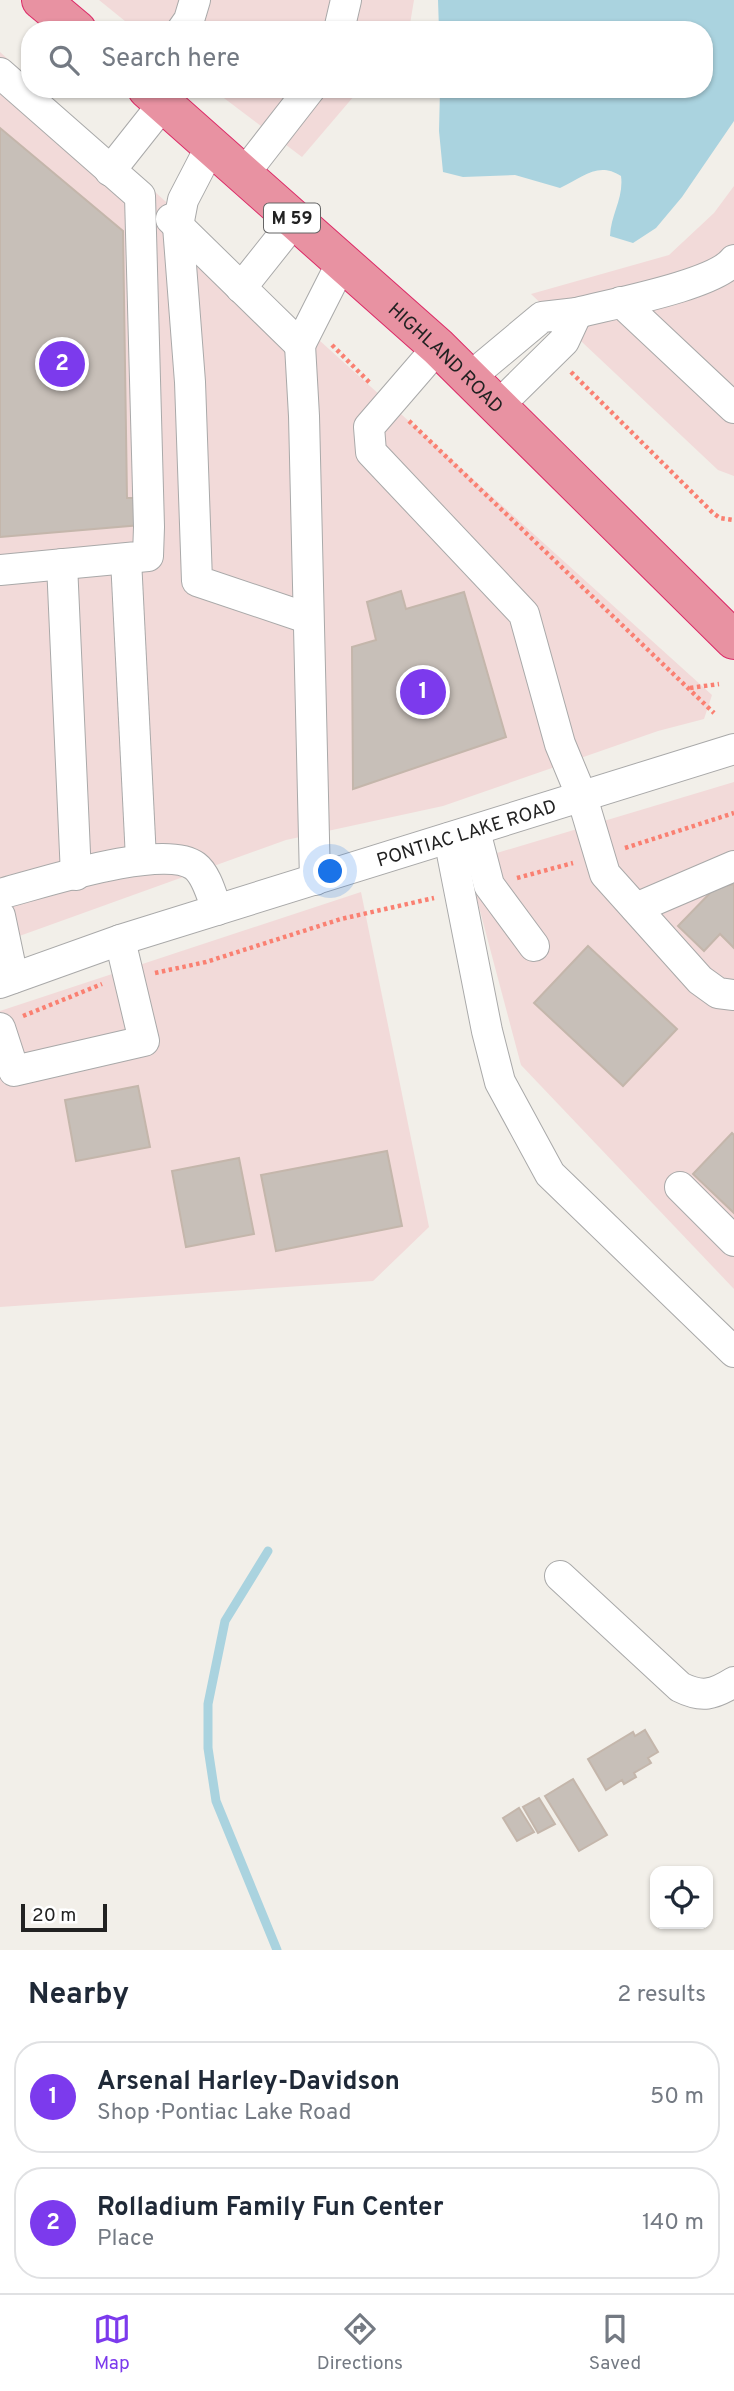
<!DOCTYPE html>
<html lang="en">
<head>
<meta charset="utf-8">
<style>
	:root { --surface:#fff; --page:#f2f2f3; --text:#1f2937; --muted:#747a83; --line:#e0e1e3; --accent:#7c3aed }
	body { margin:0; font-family:Overpass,sans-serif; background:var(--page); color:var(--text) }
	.controls { position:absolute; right:21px; bottom:21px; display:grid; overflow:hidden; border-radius:14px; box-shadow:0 2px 5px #0004 }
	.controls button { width:63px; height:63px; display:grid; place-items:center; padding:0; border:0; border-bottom:2px solid var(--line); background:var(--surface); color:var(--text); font:35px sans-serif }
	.scale { position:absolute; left:21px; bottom:18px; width:86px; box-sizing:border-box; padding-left:7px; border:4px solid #222; border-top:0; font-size:19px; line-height:24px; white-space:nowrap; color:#222; -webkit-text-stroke:5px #fff; paint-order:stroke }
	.you { position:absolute; left:331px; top:872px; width:24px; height:24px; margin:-18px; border:5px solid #fff; border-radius:50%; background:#1a73e8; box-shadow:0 0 0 10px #1a73e833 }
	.badge { display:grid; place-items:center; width:46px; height:46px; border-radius:50%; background:var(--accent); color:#fff; font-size:23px; font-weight:700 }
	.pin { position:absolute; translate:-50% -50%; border:4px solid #fff; box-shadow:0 2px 7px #0006 }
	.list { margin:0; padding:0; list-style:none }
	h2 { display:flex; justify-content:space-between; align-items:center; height:91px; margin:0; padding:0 28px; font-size:30px }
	h2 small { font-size:23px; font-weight:400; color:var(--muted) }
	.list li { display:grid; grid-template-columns:46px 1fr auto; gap:21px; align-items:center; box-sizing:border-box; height:112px; margin:0 14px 14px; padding:0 14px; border:2px solid var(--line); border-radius:28px }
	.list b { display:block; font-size:26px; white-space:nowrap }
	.list p { margin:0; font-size:23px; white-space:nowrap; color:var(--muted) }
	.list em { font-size:23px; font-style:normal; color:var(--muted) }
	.icon { flex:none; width:38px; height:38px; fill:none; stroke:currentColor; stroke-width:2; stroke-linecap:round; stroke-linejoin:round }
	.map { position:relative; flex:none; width:734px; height:1950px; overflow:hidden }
	.search { position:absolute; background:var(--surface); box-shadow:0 2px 5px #0004; left:21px; right:21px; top:21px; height:77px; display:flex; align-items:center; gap:18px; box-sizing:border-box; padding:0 24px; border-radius:28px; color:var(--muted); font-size:26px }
	.sheet { height:343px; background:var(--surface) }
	nav { display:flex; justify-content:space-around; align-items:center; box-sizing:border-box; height:98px; border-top:2px solid var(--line); background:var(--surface); font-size:19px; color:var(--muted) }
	nav a { display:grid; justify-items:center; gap:4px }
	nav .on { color:var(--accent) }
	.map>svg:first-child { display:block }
	.commercial { fill:#f2dad9 }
	.water { fill:#aad3df }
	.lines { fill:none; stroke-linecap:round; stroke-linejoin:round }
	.stream { stroke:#aad3df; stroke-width:9 }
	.building { fill:#c7bfb8; stroke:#c4b6ab; stroke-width:2 }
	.minor-casing { stroke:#a9a9a9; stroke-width:32 }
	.highway-casing { stroke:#dc2a67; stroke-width:40 }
	.path { stroke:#fa8072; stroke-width:4.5; stroke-dasharray:3.5 3.5; stroke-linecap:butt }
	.minor { stroke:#fff; stroke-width:30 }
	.highway { stroke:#e892a2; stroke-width:38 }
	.labels { text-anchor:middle; stroke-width:5; stroke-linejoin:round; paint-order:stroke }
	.shield { fill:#fff; stroke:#646464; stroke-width:2 }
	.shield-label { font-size:18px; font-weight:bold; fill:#222 }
	.street-label { font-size:19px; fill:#222; stroke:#fff }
</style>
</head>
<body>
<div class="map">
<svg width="734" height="1950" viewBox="0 0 734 1950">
	<rect width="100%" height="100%" fill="#f2efe9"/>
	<g class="commercial">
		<path d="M99,0H414L409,30H136Z"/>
		<path d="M0,52L30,79V89H41L712,695L704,719L658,731L443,806L286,840L0,943Z"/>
		<path d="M212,89H360L302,157Z"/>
		<path d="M734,186V476L718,470L531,294L669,255L714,213Z"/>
		<path d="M734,782V1289L521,1065L467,862Z"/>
		<path d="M361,892L429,1227L373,1281L0,1307V1011Z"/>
	</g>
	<path class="water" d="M438,0H734V121L682,197L656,228L633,243L610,236C611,214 624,198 621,176C597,161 583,178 560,188L515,175L463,177L443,172L439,131L440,89H704V30H439Z"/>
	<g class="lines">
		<path class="stream" d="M268,1551L225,1621L208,1704V1748L216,1801L277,1950"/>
	</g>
	<g class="building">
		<path d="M0,128L123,231L127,498H141V525L0,537Z"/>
		<path d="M401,591L406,609L464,592L506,737L353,789L352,647L376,640L367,602Z"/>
		<path d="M734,884V948L720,934L704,951L678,926L714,889Z"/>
		<path d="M588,946L677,1029L623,1086L534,1003Z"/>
		<path d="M138,1086L150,1147L76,1161L65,1100Z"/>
		<path d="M732,1133L734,1135V1213L693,1174Z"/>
		<path d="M387,1151L402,1226L276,1251L261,1175Z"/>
		<path d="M239,1158L254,1234L186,1247L172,1171Z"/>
		<path d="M645,1730L658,1752L648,1758L651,1763L634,1773L636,1777L624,1784L622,1780L606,1790L588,1759L633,1732L635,1736Z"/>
		<path d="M573,1779L607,1835L579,1851L545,1796Z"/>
		<path d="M539,1798L555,1824L538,1833L523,1807Z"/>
		<path d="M519,1808L534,1832L517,1841L503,1818Z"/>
	</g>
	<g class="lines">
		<defs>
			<g id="minor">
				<path d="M182,30L189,20L195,0"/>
				<path d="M339,30L346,0"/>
				<path d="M0,73L140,196L149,527L148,556L0,570"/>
				<path d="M211,146L183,200L178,226L190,382L197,581L307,618"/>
				<path d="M110,171L163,104"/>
				<path d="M243,175L310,89"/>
				<path d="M171,219L300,345L341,264"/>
				<path d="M241,288L295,220"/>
				<path d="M621,302L734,408"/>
				<path d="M577,313C611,304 715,285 734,260"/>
				<path d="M300,345L304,416L315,880"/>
				<path d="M438,347L369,427L371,452L524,614L560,744L582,797L605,874L700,980L718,993L734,995"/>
				<path d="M469,378L542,317L577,313L564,341L498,406"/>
				<path d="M126,559L141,859"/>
				<path d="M62,564L76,875"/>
				<path d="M475,831L489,885L534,946"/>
				<path d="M449,838L487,1031L500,1082L550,1174L734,1352"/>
				<path d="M0,894C39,884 164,842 195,866C207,875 212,897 217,910"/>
				<path d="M636,908L734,866"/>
				<path d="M0,916L13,978"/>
				<path id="s1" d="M0,983L120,940L734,749"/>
				<path d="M0,1028L14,1071L144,1041L120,940"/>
				<path d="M680,1187L734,1241"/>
				<path d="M560,1576L680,1687C702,1698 713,1695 734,1682"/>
			</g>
			<g id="highway">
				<path d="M41,0L77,30"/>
				<path id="s2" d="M147,89L438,347L734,640"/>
			</g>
		</defs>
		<use href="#minor" class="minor-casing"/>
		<use href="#highway" class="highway-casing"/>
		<g class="path">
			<path d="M332,345L370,383"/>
			<path d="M571,372L713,513L720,518L734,520"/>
			<path d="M409,421L714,713"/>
			<path d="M690,688L719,684"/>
			<path d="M625,848L734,813"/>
			<path d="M517,878L573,863"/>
			<path d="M155,973L206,962L341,919L434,898"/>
			<path d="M23,1016L102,984"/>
		</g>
		<use href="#minor" class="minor"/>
		<use href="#highway" class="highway"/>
	</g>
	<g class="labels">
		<rect class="shield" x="264" y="203.5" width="56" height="29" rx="5"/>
		<g class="shield-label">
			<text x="292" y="224">M 59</text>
		</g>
		<g class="street-label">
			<text dy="7" stroke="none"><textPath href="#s2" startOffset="402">HIGHLAND ROAD</textPath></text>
			<text dy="7" stroke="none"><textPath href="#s1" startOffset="490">PONTIAC LAKE ROAD</textPath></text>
		</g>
	</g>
</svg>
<div class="controls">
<button><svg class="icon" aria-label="locate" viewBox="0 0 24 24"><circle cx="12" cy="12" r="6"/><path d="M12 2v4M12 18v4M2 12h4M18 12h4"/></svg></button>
</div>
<div class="scale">20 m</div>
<div class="you"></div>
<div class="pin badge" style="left:423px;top:692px">1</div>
<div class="pin badge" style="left:62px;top:364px">2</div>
<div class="search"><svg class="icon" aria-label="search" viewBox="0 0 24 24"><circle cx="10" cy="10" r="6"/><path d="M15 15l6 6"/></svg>Search here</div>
</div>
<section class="sheet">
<h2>Nearby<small>2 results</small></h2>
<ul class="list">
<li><span class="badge">1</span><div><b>Arsenal Harley-Davidson</b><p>Shop · Pontiac Lake Road</p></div><em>50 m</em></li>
<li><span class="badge">2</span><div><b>Rolladium Family Fun Center</b><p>Place</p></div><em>140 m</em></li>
</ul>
</section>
<nav>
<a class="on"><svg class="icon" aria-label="map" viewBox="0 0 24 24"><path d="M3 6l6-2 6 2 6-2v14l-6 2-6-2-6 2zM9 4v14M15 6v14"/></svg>Map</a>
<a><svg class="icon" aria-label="directions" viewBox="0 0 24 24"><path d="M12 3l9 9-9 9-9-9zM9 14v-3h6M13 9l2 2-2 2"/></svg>Directions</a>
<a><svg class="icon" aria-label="saved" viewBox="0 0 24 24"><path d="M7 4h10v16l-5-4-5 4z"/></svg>Saved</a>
</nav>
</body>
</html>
